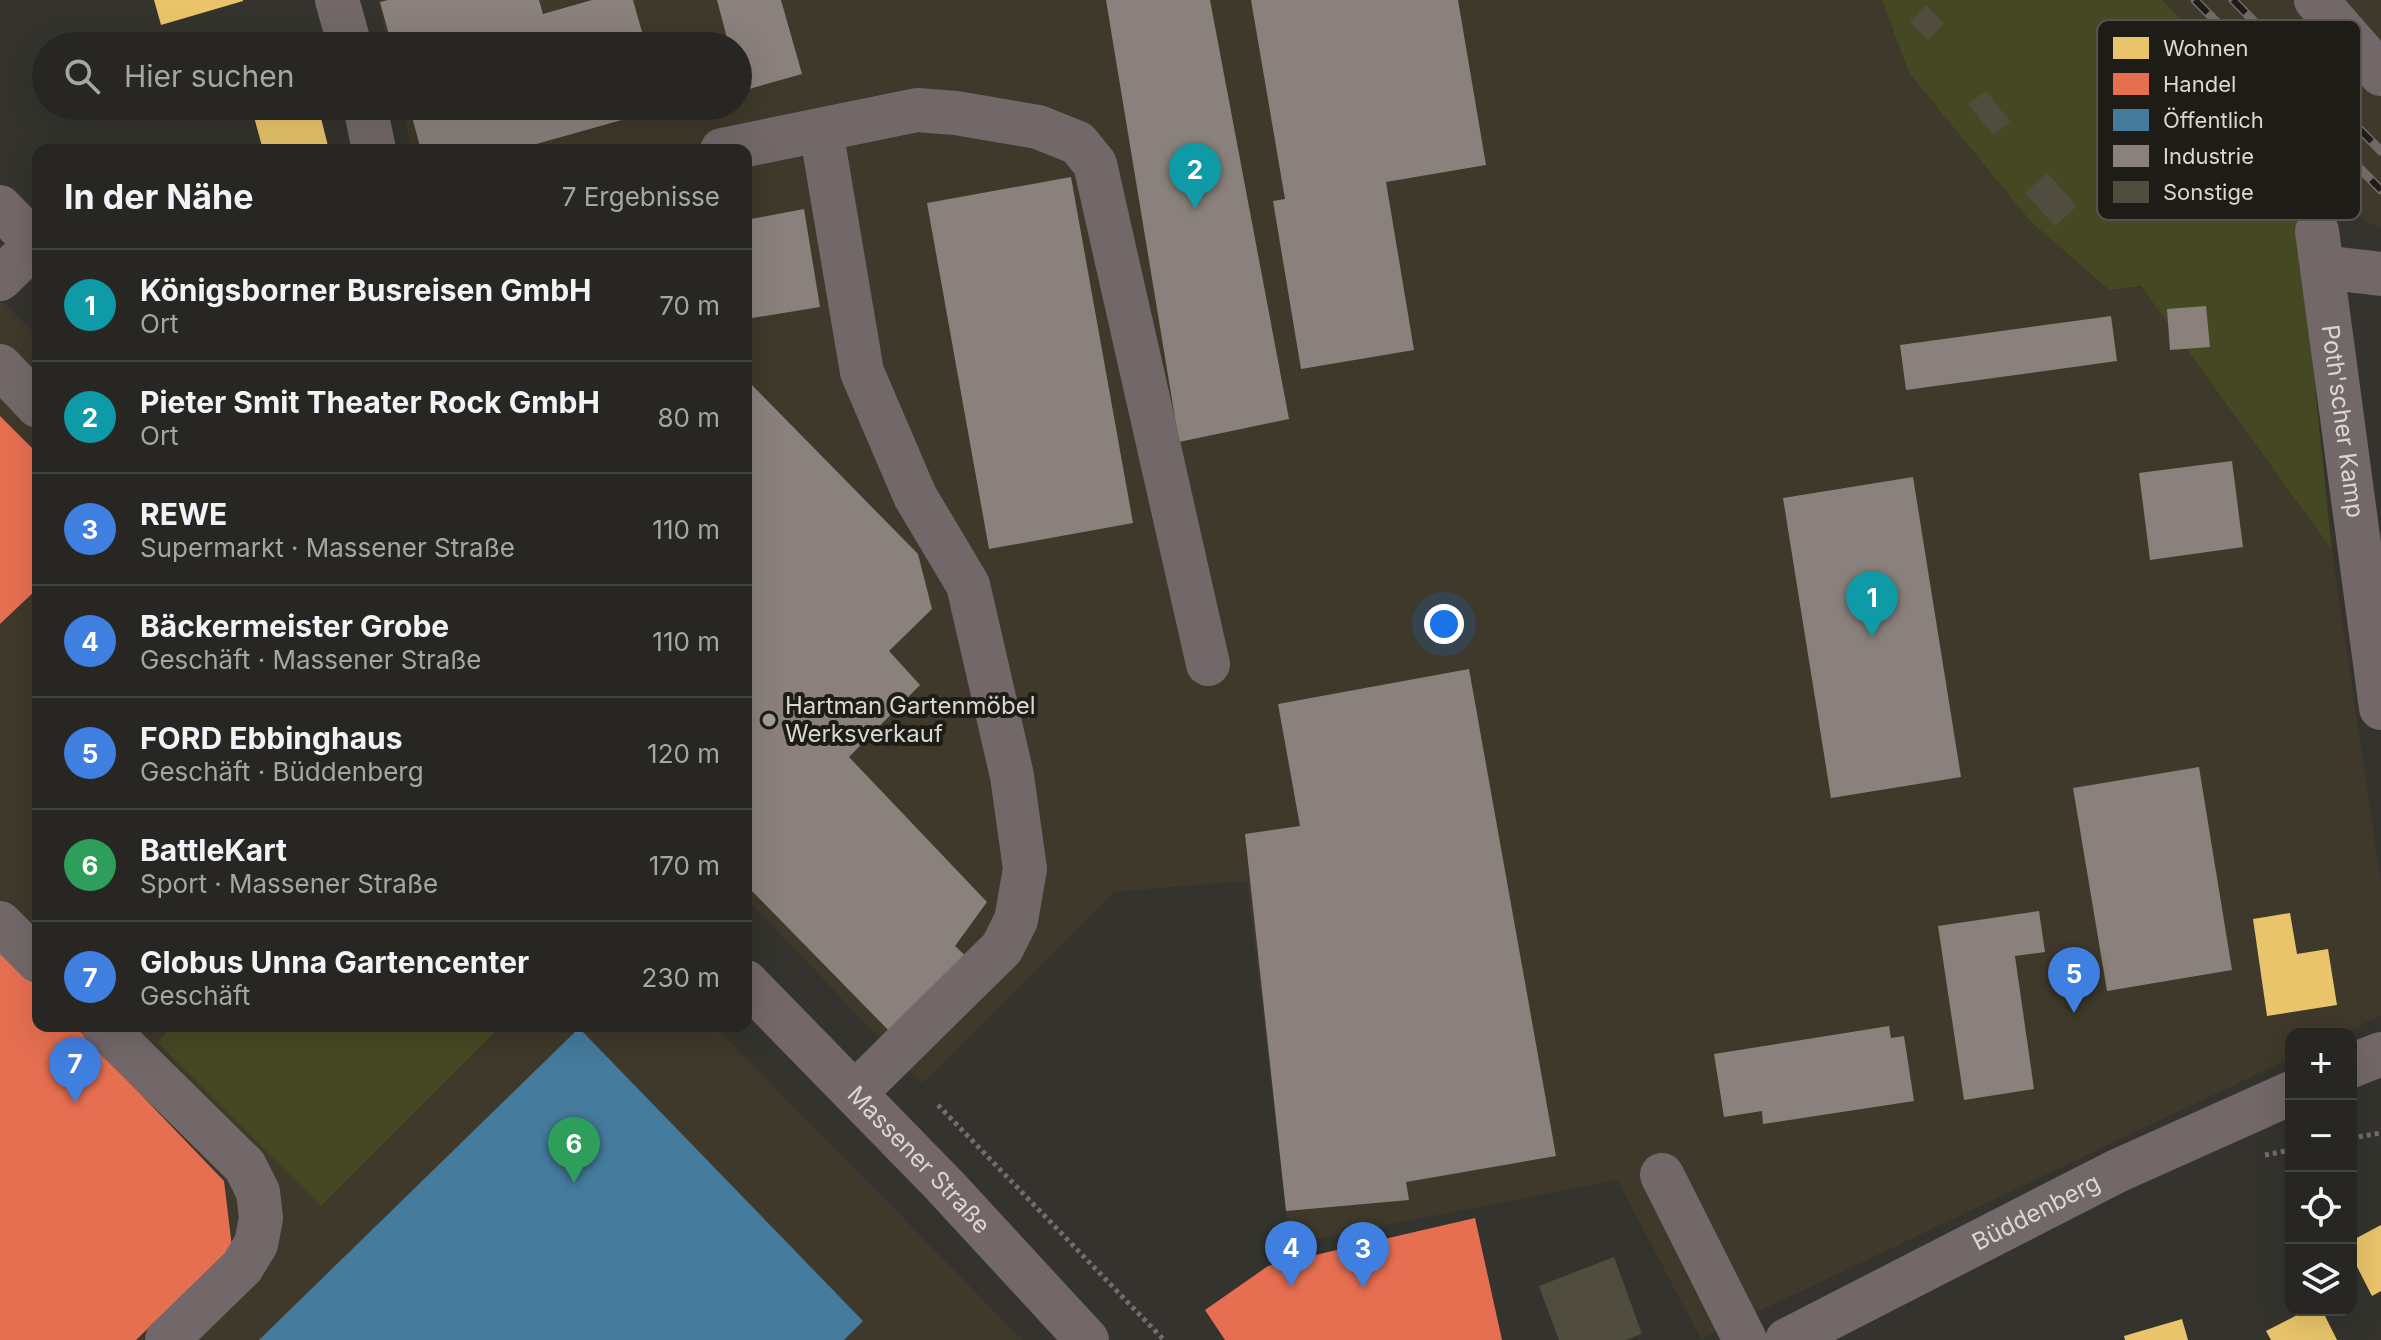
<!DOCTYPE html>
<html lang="de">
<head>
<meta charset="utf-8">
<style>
	:root { --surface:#272622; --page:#33322f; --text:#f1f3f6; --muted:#a4a5a5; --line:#434340; --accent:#ea580c }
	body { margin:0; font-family:Inter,sans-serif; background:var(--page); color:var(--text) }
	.controls { position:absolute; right:24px; bottom:24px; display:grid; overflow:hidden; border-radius:16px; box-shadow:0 8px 32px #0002 }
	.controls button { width:72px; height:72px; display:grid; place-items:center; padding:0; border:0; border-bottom:2px solid var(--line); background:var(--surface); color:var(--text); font:40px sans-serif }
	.you { position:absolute; left:1444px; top:624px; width:28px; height:28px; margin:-20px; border:6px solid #fff; border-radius:50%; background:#1a73e8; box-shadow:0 0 0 12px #1a73e833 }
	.badge { display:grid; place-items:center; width:52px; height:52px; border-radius:50%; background:var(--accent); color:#fff; font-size:26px; font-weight:700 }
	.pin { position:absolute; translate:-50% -66px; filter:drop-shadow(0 2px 4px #0008) }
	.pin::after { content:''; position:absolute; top:42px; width:28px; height:24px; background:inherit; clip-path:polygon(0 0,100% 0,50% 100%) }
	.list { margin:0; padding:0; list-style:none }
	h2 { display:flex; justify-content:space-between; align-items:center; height:104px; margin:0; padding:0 32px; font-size:34px }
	h2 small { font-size:26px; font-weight:400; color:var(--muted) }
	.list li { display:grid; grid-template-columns:52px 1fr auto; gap:24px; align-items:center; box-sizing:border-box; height:112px; padding:0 32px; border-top:2px solid var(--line) }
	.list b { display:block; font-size:30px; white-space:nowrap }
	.list p { margin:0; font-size:26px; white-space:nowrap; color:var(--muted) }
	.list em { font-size:26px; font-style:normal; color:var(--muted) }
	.icon { flex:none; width:44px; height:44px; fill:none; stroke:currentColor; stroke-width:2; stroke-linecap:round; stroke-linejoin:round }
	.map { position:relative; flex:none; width:2381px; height:1340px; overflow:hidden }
	.search { position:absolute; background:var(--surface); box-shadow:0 8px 32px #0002; left:32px; top:32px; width:720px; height:88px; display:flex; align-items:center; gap:20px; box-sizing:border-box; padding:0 28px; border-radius:44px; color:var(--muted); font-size:30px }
	.panel { position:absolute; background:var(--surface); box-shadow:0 8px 32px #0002; left:32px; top:144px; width:720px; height:888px; border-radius:16px }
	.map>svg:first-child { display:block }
	.built { fill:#3e392a }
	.green { fill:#454923 }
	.homes { fill:#e9c46a }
	.shops { fill:#e76f51 }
	.public { fill:#457b9d }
	.industry { fill:#8a817c }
	.building { fill:#514d3e }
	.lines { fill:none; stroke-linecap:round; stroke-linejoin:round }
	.path { stroke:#746c6d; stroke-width:5; stroke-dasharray:4 4; stroke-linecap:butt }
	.minor { stroke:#726869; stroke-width:44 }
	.major { stroke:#736768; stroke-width:44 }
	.rail-casing { stroke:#706968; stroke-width:9 }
	.rail { stroke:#1d1c17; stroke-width:6; stroke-dasharray:18; stroke-linecap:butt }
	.poi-dot { fill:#9f9e97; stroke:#1d1c17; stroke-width:3 }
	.labels { text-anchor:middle; stroke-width:8; stroke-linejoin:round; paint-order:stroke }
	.street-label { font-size:24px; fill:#d9d7d0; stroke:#1d1c17 }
	.poi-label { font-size:24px; fill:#d9d7d0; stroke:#1d1c17; text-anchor:start }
	.key { fill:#1d1c17; stroke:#55544e; stroke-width:2 }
	.key-label { font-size:22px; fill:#d9d7d0 }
</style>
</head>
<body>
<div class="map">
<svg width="2381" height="1340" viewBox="0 0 2381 1340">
	<rect width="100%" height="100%" fill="#34332d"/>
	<g class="built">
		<path d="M377,0H1882L1909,73L2031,222L2109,290L2141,286L2332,550L2381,882V1016L2342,1034H2291V1058L1701,1339L1617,1180L1290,1244L1247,881L1113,892L922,1083L746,898V150H412L402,106H738V46H388Z"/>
		<path d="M2162,0H2381V229L2356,215L2289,137L2262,114L2245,84Z"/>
		<path d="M0,299L38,337V1026H714L1023,1340H0Z"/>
	</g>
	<g class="green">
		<path d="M1882,0H2162L2245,84L2262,114L2289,137L2332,550L2141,286L2109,290L2031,222L1909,73Z"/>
		<path d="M173,1026H501L321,1206L157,1042Z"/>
	</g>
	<g class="homes">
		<path d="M154,0H243V1L161,25Z"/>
		<path d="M251,106H318L329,150H263Z"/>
		<path d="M2290,913L2297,954L2328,949L2337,1005L2267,1016L2253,919Z"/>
		<path d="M2381,1225V1291L2372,1296L2351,1255V1241Z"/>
		<path d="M2307,1310H2322L2337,1340H2271L2266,1331Z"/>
		<path d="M2182,1319L2188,1340H2125L2124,1336Z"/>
	</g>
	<g class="shops">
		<path d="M0,416L38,454V588L0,624Z"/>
		<path d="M0,949L38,988V1026H75L224,1181L232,1247L136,1340H0Z"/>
		<path d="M1475,1218L1502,1340H1225L1205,1310L1268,1266Z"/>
	</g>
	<path class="public" d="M579,1028L863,1321L844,1340H259Z"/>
	<g class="industry">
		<path d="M388,0H539L543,14L592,0H633L646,46H392L380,2Z"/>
		<path d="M717,0H781L802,74L742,91L738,77V46H729Z"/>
		<path d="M1106,0H1210L1289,419L1179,442Z"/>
		<path d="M1251,0H1458L1486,165L1386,182L1414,350L1301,369L1273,201L1285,199Z"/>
		<path d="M409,106H668V107L515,150H421Z"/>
		<path d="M1071,177L1133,523L989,549L927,203Z"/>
		<path d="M804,209L820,307L746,319V220Z"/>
		<path d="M2206,306L2210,347L2170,350L2167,309Z"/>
		<path d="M2111,316L2117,361L1906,390L1900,345Z"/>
		<path d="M746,379L918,554L932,609L889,651L920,685L849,757L987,902L955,946L971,961L895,1037L746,885Z"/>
		<path d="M2232,461L2243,547L2150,560L2139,473Z"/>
		<path d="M1913,477L1961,777L1831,798L1783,498Z"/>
		<path d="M1469,669L1556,1156L1406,1182L1409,1200L1286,1211L1245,834L1300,826L1278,704Z"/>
		<path d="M2199,767L2232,970L2107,991L2073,788Z"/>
		<path d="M2039,911L2045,952L2015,956L2034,1089L1964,1100L1938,926Z"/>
		<path d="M1889,1026L1891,1038L1904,1036L1914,1101L1763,1124L1762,1111L1724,1117L1714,1054Z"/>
	</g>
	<g class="building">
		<path d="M1926,5L1944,23L1928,40L1910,22Z"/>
		<path d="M1986,91L2010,122L1993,135L1968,104Z"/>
		<path d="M2047,173L2077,206L2055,226L2025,193Z"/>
		<path d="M1614,1257L1642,1334L1626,1340H1559L1539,1286Z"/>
	</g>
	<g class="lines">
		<g class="path">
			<path d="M938,1105L1164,1340"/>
			<path d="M2351,1138L2381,1133"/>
			<path d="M2265,1155L2291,1150"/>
		</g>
		<g class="minor">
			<path d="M337,0L350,46"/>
			<path d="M2316,0L2381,74"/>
			<path d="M365,106L374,150"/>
			<path d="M821,130L862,372L915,496L968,585L1012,776L1025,869L1016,920L1002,948L855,1093"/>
			<path d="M722,150L917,110L956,113L1038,127L1078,143L1095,164L1208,664"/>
			<path id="s1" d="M2317,231L2381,708"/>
			<path d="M2322,267L2381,274"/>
			<path d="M0,279L36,244"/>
			<path d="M0,366L38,406"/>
			<path d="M0,923L38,961"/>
			<path d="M103,1026L245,1166L258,1192L261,1218L256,1244L242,1267L167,1340"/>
			<path d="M2351,1066L2381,1054"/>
			<path d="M1662,1175L1745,1340"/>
			<path id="s2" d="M1787,1340L2117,1171L2291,1093"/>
		</g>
		<g class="major">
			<path d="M0,207L38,246"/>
			<path id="s3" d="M746,982L944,1185L1087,1340"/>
		</g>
		<defs>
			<g id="rail">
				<path d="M2195,0L2381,190"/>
				<path d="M2233,0L2381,151"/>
			</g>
		</defs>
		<use href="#rail" class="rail-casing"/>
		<use href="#rail" class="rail"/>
	</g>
	<circle class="poi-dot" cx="769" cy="720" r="8"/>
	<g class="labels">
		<g class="street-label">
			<text dy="8" stroke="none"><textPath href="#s1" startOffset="192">Poth'scher Kamp</textPath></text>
			<text dy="8" stroke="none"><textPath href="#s3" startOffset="248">Massener Straße</textPath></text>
			<text dy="8" stroke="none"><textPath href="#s2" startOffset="280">Büddenberg</textPath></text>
		</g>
		<g class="poi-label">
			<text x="785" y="714">Hartman Gartenmöbel<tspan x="785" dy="28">Werksverkauf</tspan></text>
		</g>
	</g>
	<rect x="2097" y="20" width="264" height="200" rx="12" class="key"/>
	<rect x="2113" y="37" width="36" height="22" fill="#e9c46a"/>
	<rect x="2113" y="73" width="36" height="22" fill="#e76f51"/>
	<rect x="2113" y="109" width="36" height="22" fill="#457b9d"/>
	<rect x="2113" y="145" width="36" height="22" fill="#8a817c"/>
	<rect x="2113" y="181" width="36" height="22" fill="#514d3e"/>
	<g class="key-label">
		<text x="2163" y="56">Wohnen</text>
		<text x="2163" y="92">Handel</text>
		<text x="2163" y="128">Öffentlich</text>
		<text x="2163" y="164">Industrie</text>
		<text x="2163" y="200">Sonstige</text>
	</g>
</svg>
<div class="controls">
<button>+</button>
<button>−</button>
<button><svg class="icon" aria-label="locate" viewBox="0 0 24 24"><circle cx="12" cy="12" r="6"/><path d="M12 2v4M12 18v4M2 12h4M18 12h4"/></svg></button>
<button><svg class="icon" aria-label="layers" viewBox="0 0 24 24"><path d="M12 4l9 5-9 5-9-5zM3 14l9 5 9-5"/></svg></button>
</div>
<div class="you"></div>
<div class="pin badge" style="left:1872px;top:637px;background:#0f9aa8">1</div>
<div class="pin badge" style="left:1195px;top:209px;background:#0f9aa8">2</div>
<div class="pin badge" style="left:1363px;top:1288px;background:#3f7fe0">3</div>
<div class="pin badge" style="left:1291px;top:1287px;background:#3f7fe0">4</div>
<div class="pin badge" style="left:2074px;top:1013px;background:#3f7fe0">5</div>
<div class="pin badge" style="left:574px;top:1183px;background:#2e9e5b">6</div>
<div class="pin badge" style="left:75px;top:1103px;background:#3f7fe0">7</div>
<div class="search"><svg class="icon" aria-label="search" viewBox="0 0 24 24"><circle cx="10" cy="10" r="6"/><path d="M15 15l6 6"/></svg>Hier suchen</div>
<section class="panel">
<h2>In der Nähe<small>7 Ergebnisse</small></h2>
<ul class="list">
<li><span class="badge" style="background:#0f9aa8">1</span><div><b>Königsborner Busreisen GmbH</b><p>Ort</p></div><em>70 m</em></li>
<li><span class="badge" style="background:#0f9aa8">2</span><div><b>Pieter Smit Theater Rock GmbH</b><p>Ort</p></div><em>80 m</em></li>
<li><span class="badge" style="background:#3f7fe0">3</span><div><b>REWE</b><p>Supermarkt · Massener Straße</p></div><em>110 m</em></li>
<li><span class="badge" style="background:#3f7fe0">4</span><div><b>Bäckermeister Grobe</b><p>Geschäft · Massener Straße</p></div><em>110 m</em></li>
<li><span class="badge" style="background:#3f7fe0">5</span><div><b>FORD Ebbinghaus</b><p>Geschäft · Büddenberg</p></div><em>120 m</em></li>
<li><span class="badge" style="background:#2e9e5b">6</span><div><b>BattleKart</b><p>Sport · Massener Straße</p></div><em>170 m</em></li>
<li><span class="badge" style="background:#3f7fe0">7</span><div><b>Globus Unna Gartencenter</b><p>Geschäft</p></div><em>230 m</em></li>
</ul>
</section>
</div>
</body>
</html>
